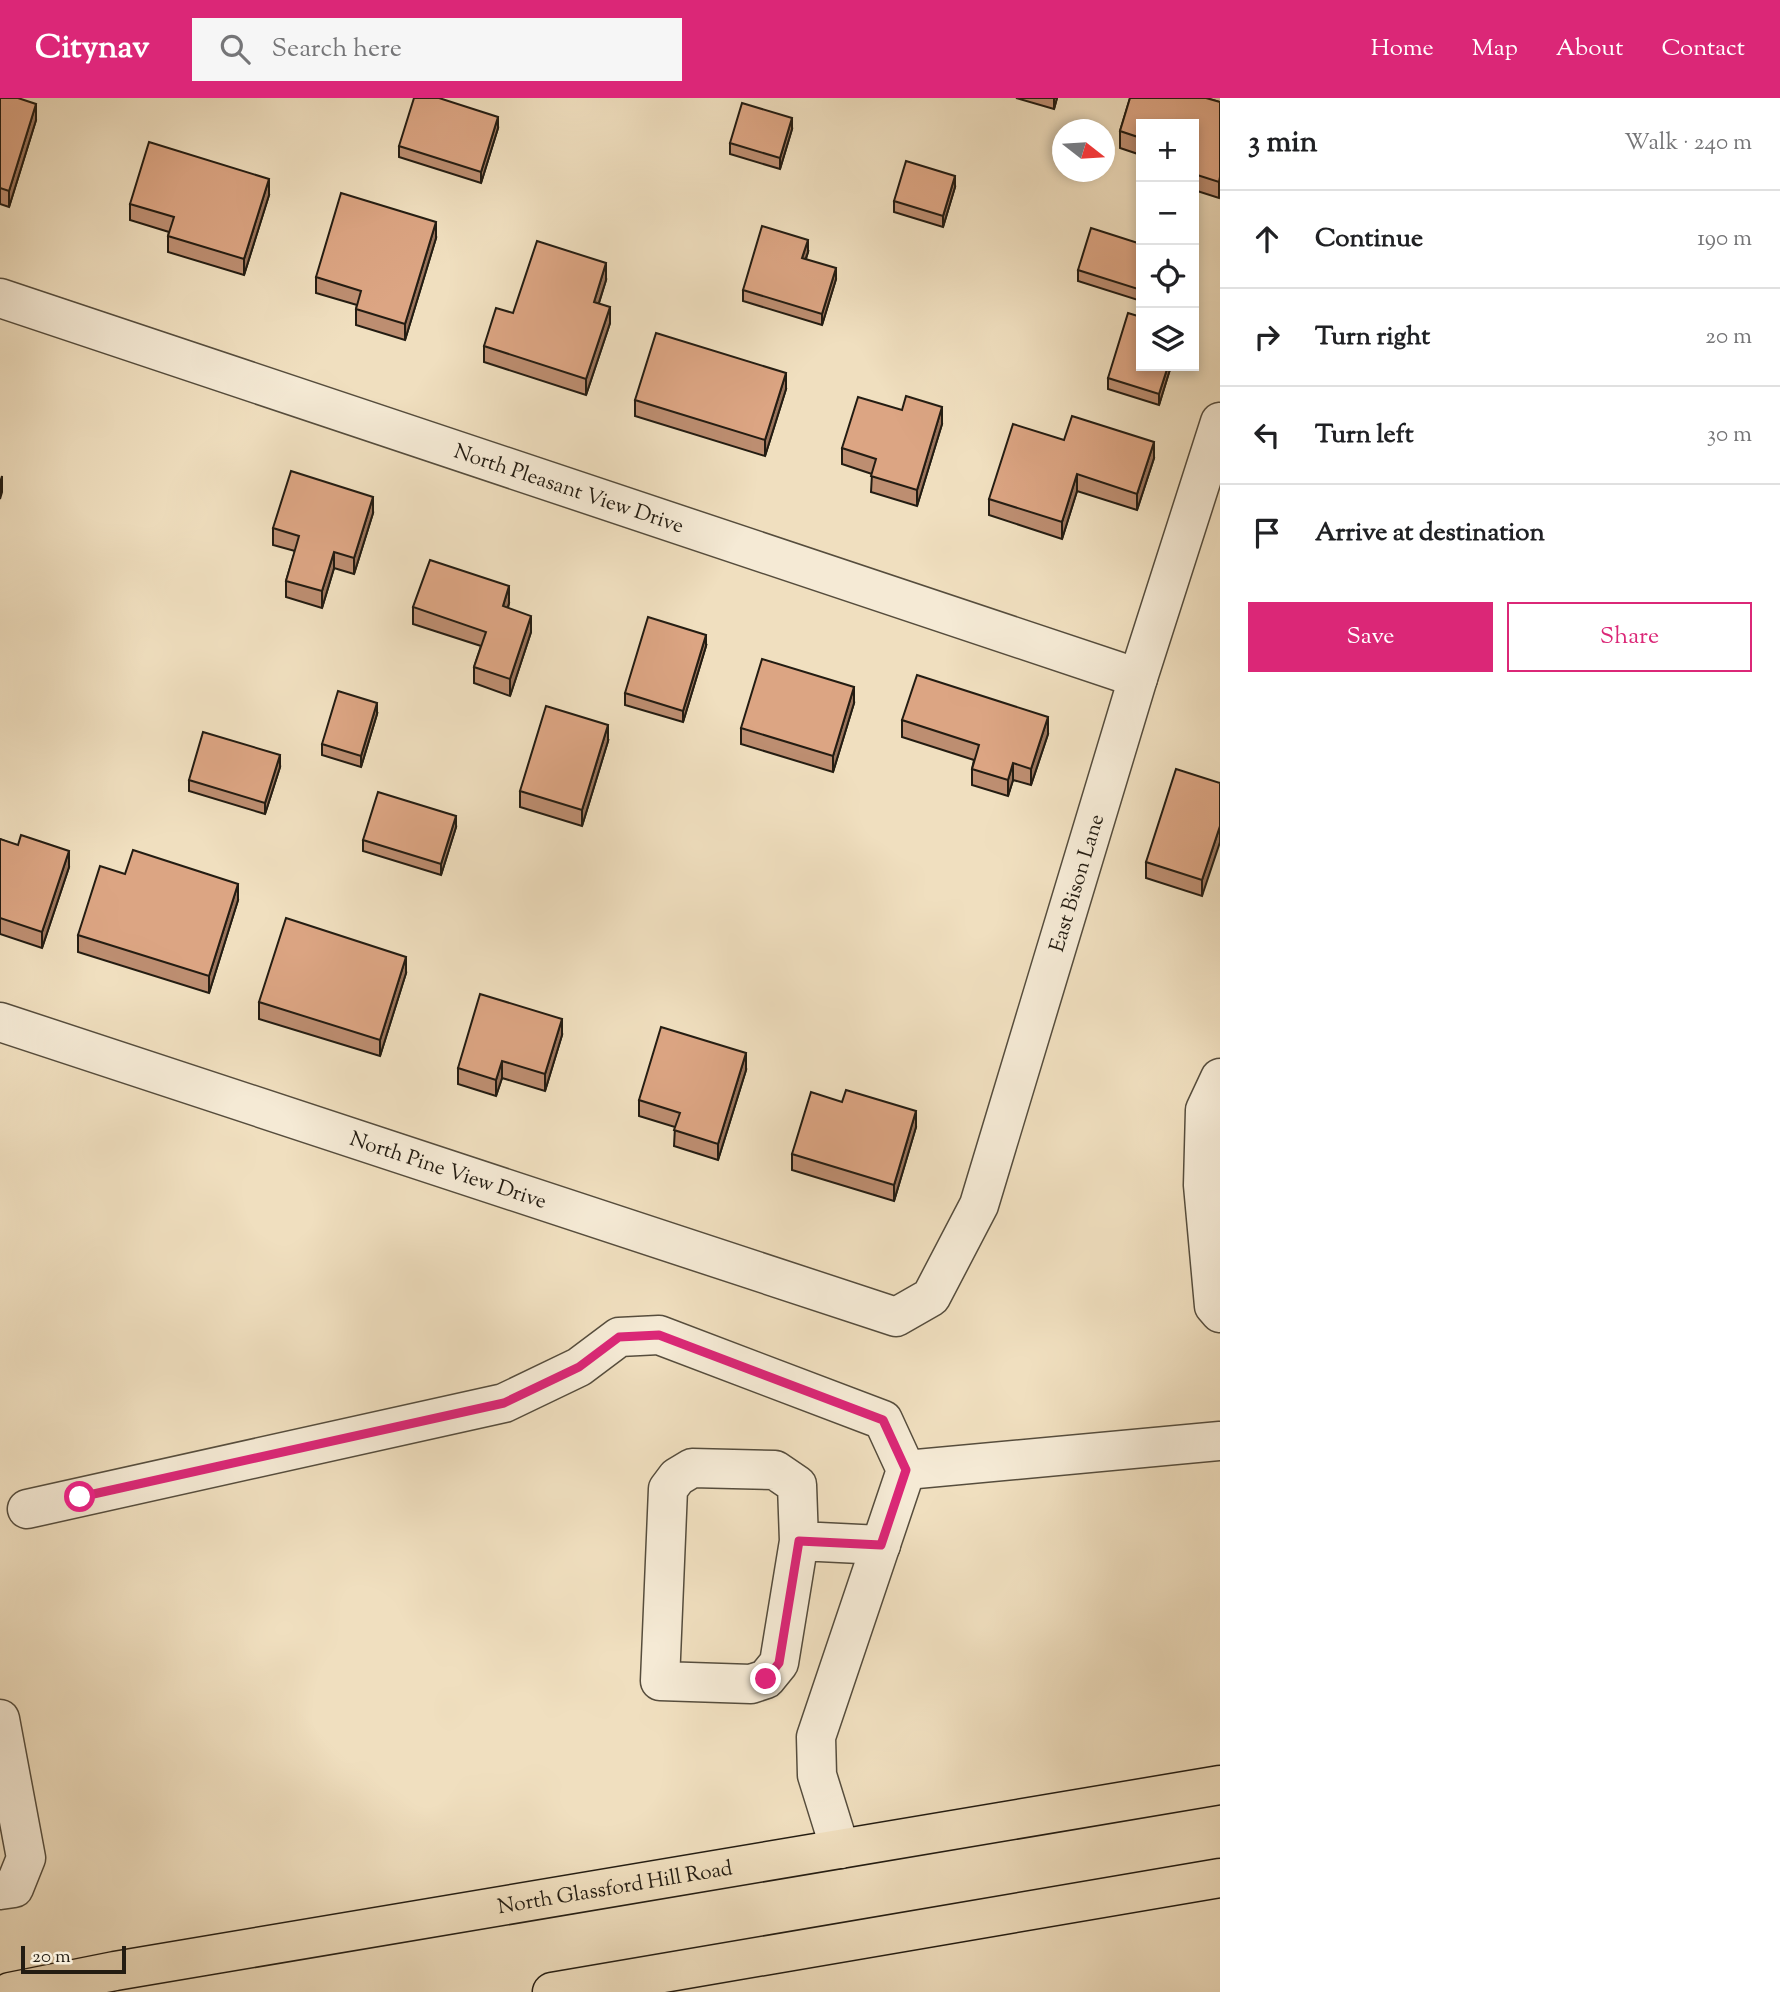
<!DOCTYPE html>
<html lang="en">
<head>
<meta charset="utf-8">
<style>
	:root { --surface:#fff; --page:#f6f6f6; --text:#202124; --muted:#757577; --line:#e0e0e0; --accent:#db2777 }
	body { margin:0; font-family:"Sorts Mill Goudy",serif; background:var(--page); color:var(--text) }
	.controls { position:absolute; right:21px; top:21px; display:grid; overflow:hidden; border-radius:0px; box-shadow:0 4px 10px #0003 }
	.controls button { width:63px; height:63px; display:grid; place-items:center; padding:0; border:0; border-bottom:2px solid var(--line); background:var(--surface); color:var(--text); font:35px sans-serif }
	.compass { position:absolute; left:1052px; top:21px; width:63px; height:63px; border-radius:50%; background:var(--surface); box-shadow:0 4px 10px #0003; rotate:107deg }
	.scale { position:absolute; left:21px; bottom:18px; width:105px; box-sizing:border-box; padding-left:7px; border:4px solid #231c12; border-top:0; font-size:19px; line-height:24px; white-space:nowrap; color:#231c12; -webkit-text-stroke:5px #f5ead5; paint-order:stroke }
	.stop { position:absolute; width:21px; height:21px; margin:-16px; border:5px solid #db2777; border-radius:50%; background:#fff }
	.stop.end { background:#db2777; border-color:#fff; box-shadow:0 2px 7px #0008 }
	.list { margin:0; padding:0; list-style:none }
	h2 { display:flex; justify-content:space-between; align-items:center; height:91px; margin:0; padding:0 28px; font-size:30px }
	h2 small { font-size:23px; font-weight:400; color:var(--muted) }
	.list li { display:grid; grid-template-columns:46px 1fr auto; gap:21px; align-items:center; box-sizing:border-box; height:98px; padding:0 28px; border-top:2px solid var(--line) }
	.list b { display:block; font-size:26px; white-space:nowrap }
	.list em { font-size:23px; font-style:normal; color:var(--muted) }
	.actions { display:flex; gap:14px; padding:21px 28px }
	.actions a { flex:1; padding:16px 0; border:2px solid var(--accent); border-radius:0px; text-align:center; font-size:24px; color:var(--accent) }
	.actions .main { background:var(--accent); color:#fff }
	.icon { flex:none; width:38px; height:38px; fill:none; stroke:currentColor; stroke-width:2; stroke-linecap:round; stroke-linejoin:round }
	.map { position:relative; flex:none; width:1220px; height:1894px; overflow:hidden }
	header { display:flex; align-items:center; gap:42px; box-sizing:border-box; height:98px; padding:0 35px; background:var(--accent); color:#fff }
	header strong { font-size:33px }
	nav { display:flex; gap:38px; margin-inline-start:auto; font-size:24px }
	.search { width:490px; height:63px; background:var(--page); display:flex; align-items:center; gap:18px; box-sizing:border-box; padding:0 24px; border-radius:0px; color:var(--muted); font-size:26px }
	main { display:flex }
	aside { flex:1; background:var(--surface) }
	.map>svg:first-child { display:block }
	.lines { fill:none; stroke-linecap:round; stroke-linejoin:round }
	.minor-casing { stroke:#564d3d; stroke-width:41 }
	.major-casing { stroke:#231c12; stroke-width:41 }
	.minor { stroke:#f5ead5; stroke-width:38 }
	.major { stroke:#f0dfbf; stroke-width:38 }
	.wall { fill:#bd8e71; stroke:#231c12; stroke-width:2 }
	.shaded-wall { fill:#9a745c; stroke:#231c12; stroke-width:2 }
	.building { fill:#dca583; stroke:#231c12; stroke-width:2 }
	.route { stroke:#db2777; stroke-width:9 }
	.labels { text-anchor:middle; stroke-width:7; stroke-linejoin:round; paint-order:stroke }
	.street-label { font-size:21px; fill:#231c12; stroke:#f5ead5 }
</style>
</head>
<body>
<header>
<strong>Citynav</strong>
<div class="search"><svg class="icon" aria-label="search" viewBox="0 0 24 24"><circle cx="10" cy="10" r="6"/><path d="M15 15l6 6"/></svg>Search here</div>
<nav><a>Home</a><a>Map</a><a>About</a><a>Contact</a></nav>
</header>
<main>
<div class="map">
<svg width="1220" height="1894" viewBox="0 0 1220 1894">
	<rect width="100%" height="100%" fill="#f0dfbf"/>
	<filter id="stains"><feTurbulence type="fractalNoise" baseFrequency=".00286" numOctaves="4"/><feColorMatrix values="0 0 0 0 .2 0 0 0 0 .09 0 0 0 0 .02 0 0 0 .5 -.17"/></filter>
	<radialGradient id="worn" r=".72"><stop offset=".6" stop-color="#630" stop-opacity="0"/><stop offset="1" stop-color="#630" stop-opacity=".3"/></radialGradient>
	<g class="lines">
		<defs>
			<g id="minor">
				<path id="s1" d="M0,200L1138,580"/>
				<path id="s2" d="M0,924L896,1219L931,1199L979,1107L1138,580L1220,324"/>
				<path d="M1220,980L1205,1012L1203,1087L1214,1208L1220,1215"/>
				<path d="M906,1372L1220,1343"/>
				<path d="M27,1411L504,1305L579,1269L619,1239L659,1237L883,1322L906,1372L816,1639L817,1677L840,1751"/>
				<path d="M799,1443L779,1565L766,1581L751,1586L660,1583L668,1391L677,1379L692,1370L775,1372L797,1387L799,1443L881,1447"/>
				<path d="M0,1621L26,1760L14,1790L0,1792"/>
			</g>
			<g id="major">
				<path id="s3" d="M10,1894L115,1873L1220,1687"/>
				<path d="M552,1894L1220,1780"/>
			</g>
		</defs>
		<use href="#minor" class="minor-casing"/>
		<use href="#major" class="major-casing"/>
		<use href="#minor" class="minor"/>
		<use href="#major" class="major"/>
	</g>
	<g class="wall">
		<path d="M0,0L36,22L9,109L0,106Z"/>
		<path d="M1016,0H1057L1054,11Z"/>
		<path d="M1130,0H1206L1220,4V96L1219,100L1194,92V26H1141V57L1120,50V33Z"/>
		<path d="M498,30L481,85L399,59V48Z"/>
		<path d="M792,31L780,71L730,56V45Z"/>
		<path d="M955,89L943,129L894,114V103Z"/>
		<path d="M269,97L244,177L168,154V138L169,134L130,122V106Z"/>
		<path d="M436,140L405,242L356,227V211L357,207L316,195V179Z"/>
		<path d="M1141,146V203L1078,183V172Z"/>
		<path d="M808,154L806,161L836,181L822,227L743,203V192Z"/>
		<path d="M606,182L599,205L610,225L586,297L484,264V248L513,215Z"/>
		<path d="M1141,268H1171L1159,307L1108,291V280Z"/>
		<path d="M786,291L765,358L635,318V302Z"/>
		<path d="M902,312L942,326L917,408L871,394L872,376L842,366V350Z"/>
		<path d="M1064,342L1154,360L1137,412L1077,393L1062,441L989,417V401Z"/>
		<path d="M373,415L354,476L334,470L322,510L286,499V483L295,453L273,447V430Z"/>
		<path d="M509,505L508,510L531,534L510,598L474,585V569L481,548L413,526V509Z"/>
		<path d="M706,548L683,624L625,607V595Z"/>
		<path d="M854,605L833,674L741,646V630Z"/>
		<path d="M377,616L361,669L322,657V646Z"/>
		<path d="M902,622L1048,636L1031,687L1013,682L1008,698L972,687V671L974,662L902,639Z"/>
		<path d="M608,643L582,728L520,709V693Z"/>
		<path d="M280,669L265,716L189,693V682Z"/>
		<path d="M1220,685L1202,798L1146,780V764Z"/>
		<path d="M456,729L441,777L363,753V742Z"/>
		<path d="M0,741L69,769L42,850L0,836Z"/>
		<path d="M125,776L238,802L209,895L78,854V837Z"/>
		<path d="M406,875L380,958L259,921V904Z"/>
		<path d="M562,937L545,993L502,980L496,998L458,986V970Z"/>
		<path d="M746,972L718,1062L674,1048L675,1029L639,1018V1002Z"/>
		<path d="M842,1004L916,1029L894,1103L792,1072V1056Z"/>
	</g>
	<g class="shaded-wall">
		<path d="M1054,0H1057L1054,11Z"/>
		<path d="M36,6V22L9,109V93Z"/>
		<path d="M498,19V30L481,85V74Z"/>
		<path d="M792,20V31L780,71V60Z"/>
		<path d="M955,78V89L943,129V118Z"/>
		<path d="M1220,79V96L1219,100V84Z"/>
		<path d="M269,81V97L244,177V161Z"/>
		<path d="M436,124V140L405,242V226Z"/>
		<path d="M808,142V154L802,171V160Z"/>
		<path d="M606,165V182L594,220V204Z"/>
		<path d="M836,170V181L822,227V216Z"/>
		<path d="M610,209V225L586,297V281Z"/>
		<path d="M1168,268H1171L1159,307V296Z"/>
		<path d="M786,275V291L765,358V342Z"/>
		<path d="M942,309V326L917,408V392Z"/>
		<path d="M1154,344V360L1137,412V396Z"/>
		<path d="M1077,376V393L1062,441V424Z"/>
		<path d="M2,378V394L0,401V385Z"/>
		<path d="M373,399V415L354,476V460Z"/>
		<path d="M334,454V470L322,510V493Z"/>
		<path d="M509,488V505L503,524V508Z"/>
		<path d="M531,518V534L510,598V581Z"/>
		<path d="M706,537V548L683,624V613Z"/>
		<path d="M854,589V605L833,674V658Z"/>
		<path d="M377,605V616L361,669V658Z"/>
		<path d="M1048,619V636L1031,687V671Z"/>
		<path d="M608,627V643L582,728V712Z"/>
		<path d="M280,657V669L265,716V705Z"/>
		<path d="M1013,665V682L1008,698V682Z"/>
		<path d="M456,718V729L441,777V766Z"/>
		<path d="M1220,728V744L1202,798V782Z"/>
		<path d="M69,753V769L42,850V834Z"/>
		<path d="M238,786V802L209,895V878Z"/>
		<path d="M406,859V875L380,958V942Z"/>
		<path d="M562,921V937L545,993V976Z"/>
		<path d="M746,955V972L718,1062V1046Z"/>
		<path d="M502,963V980L496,998V982Z"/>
		<path d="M916,1013V1029L894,1103V1087Z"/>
	</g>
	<g class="building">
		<path d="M0,0H18L36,6L9,93L0,90Z"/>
		<path d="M414,0H439L498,19L481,74L399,48Z"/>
		<path d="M1130,0H1206L1220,4V79L1219,84L1194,76V26H1141V40L1120,33Z"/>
		<path d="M742,5L792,20L780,60L730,45Z"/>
		<path d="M149,44L269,81L244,161L168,138L174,119L130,106Z"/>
		<path d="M906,63L955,78L943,118L894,103Z"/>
		<path d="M341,95L436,124L405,226L356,211L361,193L316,179Z"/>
		<path d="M762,128L808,142L802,160L836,170L822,216L743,192Z"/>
		<path d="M1091,130L1141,146V192L1078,172Z"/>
		<path d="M537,143L606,165L594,204L610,209L586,281L484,248L496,210L513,215Z"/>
		<path d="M1128,215L1141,219V268H1168L1159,296L1108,280Z"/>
		<path d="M656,235L786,275L765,342L635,302Z"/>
		<path d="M906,298L942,309L917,392L871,378L876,361L842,350L858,299L902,312Z"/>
		<path d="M1072,318L1154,344L1137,396L1077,376L1062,424L989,401L1013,326L1064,342Z"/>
		<path d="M291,373L373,399L354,460L334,454L322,493L286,483L299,438L273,430Z"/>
		<path d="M430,462L509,488L503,508L531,518L510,581L474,569L486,534L413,509Z"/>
		<path d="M648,519L706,537L683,613L625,595Z"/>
		<path d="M762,561L854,589L833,658L741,630Z"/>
		<path d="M917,577L1048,619L1031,671L1013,665L1008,682L972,671L979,647L902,622Z"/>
		<path d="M338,593L377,605L361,658L322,646Z"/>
		<path d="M546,608L608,627L582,712L520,693Z"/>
		<path d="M203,634L280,657L265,705L189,682Z"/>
		<path d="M1176,671L1220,685V728L1202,782L1146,764Z"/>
		<path d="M378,694L456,718L441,766L363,742Z"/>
		<path d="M21,737L69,753L42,834L0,820V741L18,747Z"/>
		<path d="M133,752L238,786L209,878L78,837L100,768L125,776Z"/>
		<path d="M286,820L406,859L380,942L259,904Z"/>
		<path d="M480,896L562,921L545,976L502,963L496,982L458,970Z"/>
		<path d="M661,929L746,955L718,1046L674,1032L680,1015L639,1002Z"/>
		<path d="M846,992L916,1013L894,1087L792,1056L811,994L842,1004Z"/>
	</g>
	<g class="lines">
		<path class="route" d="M80,1399L504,1305L579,1269L619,1239L659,1237L883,1322L906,1372L881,1447L799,1443L779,1565L766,1581"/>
	</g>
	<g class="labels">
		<g class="street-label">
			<text dy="7" stroke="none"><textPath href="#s1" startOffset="600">North Pleasant View Drive</textPath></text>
			<text dy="7" stroke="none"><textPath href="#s2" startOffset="1424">East Bison Lane</textPath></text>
			<text dy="7" stroke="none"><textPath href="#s2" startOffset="472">North Pine View Drive</textPath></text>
			<text dy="7" stroke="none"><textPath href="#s3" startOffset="614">North Glassford Hill Road</textPath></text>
		</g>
	</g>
	<rect width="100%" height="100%" filter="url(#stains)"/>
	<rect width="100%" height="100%" fill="url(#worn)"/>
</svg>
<div class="controls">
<button>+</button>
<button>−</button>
<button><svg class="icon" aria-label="locate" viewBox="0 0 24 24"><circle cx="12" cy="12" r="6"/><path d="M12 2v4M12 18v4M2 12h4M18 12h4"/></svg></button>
<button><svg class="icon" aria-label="layers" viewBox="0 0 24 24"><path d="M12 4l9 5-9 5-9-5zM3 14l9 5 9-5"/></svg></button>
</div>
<svg class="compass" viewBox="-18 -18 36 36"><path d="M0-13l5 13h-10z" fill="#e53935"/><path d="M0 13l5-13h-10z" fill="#757577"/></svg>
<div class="scale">20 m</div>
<div class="stop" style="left:80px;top:1399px"></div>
<div class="stop end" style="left:766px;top:1581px"></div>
</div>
<aside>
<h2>3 min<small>Walk · 240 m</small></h2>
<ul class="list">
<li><svg class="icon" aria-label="ahead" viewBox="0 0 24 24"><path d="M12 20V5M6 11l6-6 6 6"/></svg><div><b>Continue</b></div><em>190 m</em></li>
<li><svg class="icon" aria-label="right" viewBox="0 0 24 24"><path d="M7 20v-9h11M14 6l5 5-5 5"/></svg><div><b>Turn right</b></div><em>20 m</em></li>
<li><svg class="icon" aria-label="left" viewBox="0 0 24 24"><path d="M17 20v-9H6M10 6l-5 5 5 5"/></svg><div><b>Turn left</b></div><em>30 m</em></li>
<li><svg class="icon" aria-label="arrive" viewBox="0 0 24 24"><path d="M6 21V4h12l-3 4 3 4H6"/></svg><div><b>Arrive at destination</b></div></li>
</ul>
<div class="actions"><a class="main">Save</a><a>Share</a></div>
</aside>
</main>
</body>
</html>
